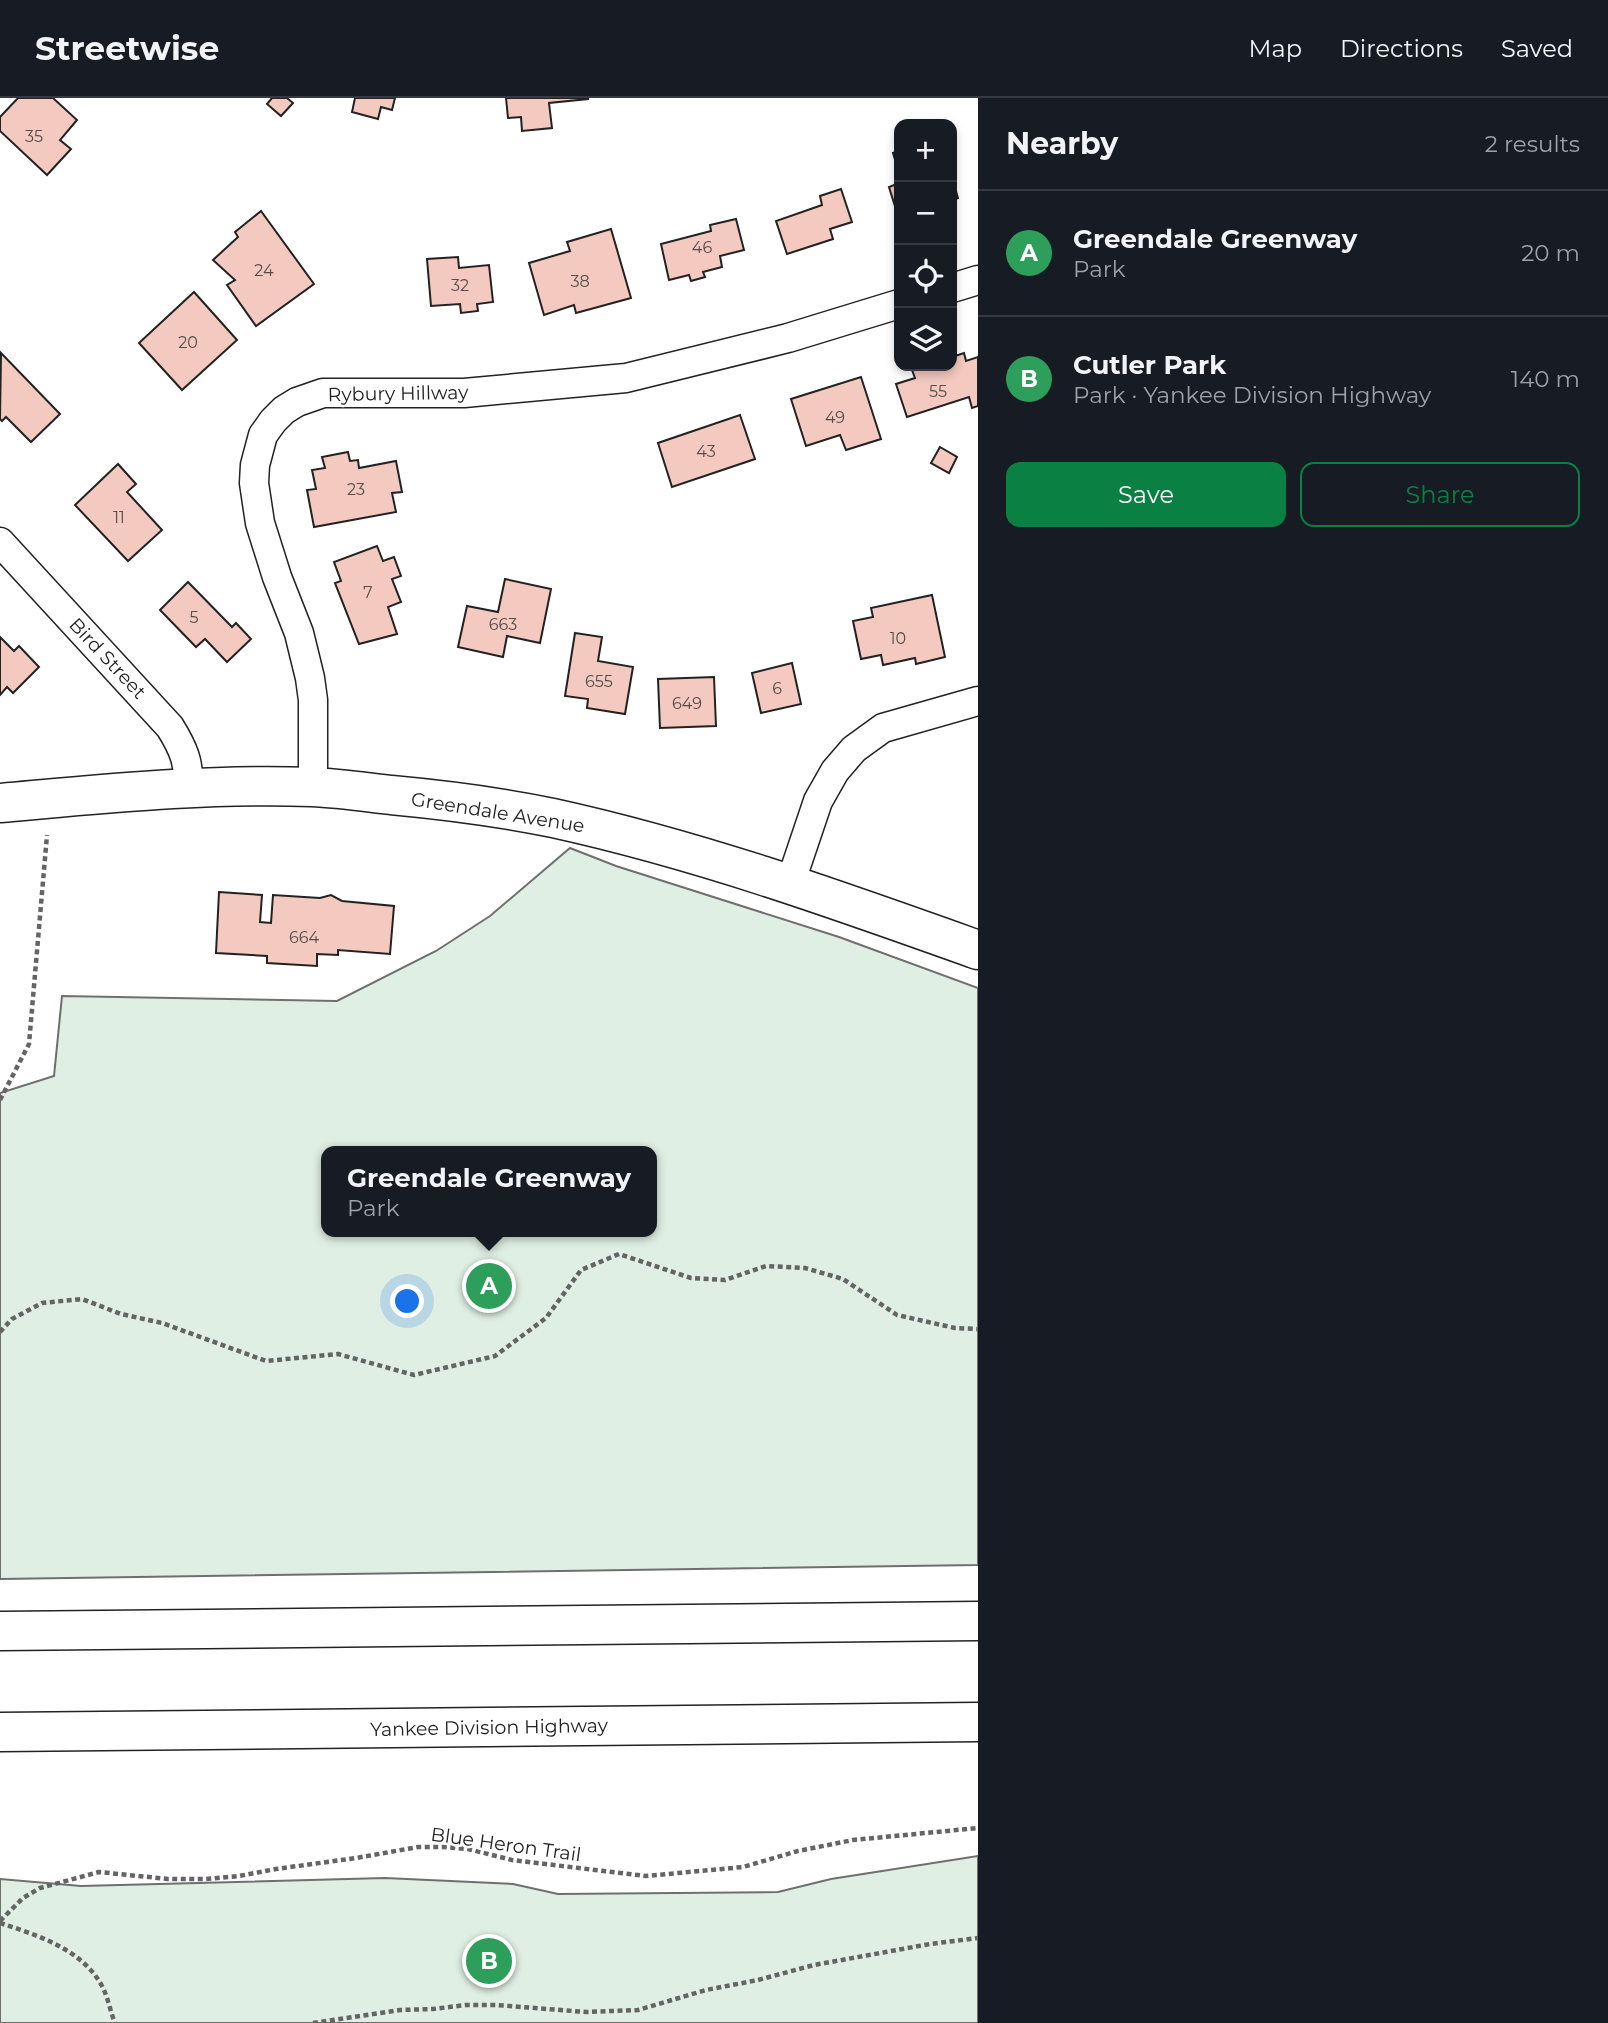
<!DOCTYPE html>
<html lang="en">
<head>
<meta charset="utf-8">
<style>
	:root { --surface:#171b24; --page:#242831; --text:#f1f3f6; --muted:#9ea1a6; --line:#363941; --accent:#0b8043 }
	body { margin:0; font-family:Montserrat,sans-serif; background:var(--page); color:var(--text) }
	.controls { position:absolute; right:21px; top:21px; display:grid; overflow:hidden; border-radius:14px; box-shadow:0 4px 10px #0003 }
	.controls button { width:63px; height:63px; display:grid; place-items:center; padding:0; border:0; border-bottom:2px solid var(--line); background:var(--surface); color:var(--text); font:35px sans-serif }
	.you { position:absolute; left:408px; top:1204px; width:24px; height:24px; margin:-18px; border:5px solid #fff; border-radius:50%; background:#1a73e8; box-shadow:0 0 0 10px #1a73e833 }
	.badge { display:grid; place-items:center; width:46px; height:46px; border-radius:50%; background:var(--accent); color:#fff; font-size:23px; font-weight:700 }
	.pin { position:absolute; translate:-50% -50%; border:4px solid #fff; box-shadow:0 2px 7px #0006 }
	.popup { position:absolute; left:321px; top:1048px; width:336px; height:91px; box-sizing:border-box; display:grid; place-content:center; border-radius:14px; background:var(--surface); filter:drop-shadow(0 2px 5px #0005); font-size:23px; white-space:nowrap; color:var(--muted) }
	.popup b { font-size:26px; color:var(--text) }
	.popup::after { content:''; position:absolute; left:50%; top:100%; margin-left:-14px; border:14px solid transparent; border-top-color:var(--surface) }
	.list { margin:0; padding:0; list-style:none }
	h2 { display:flex; justify-content:space-between; align-items:center; height:91px; margin:0; padding:0 28px; font-size:30px }
	h2 small { font-size:23px; font-weight:400; color:var(--muted) }
	.list li { display:grid; grid-template-columns:46px 1fr auto; gap:21px; align-items:center; box-sizing:border-box; height:126px; padding:0 28px; border-top:2px solid var(--line) }
	.list b { display:block; font-size:26px; white-space:nowrap }
	.list p { margin:0; font-size:23px; white-space:nowrap; color:var(--muted) }
	.list em { font-size:23px; font-style:normal; color:var(--muted) }
	.actions { display:flex; gap:14px; padding:21px 28px }
	.actions a { flex:1; padding:16px 0; border:2px solid var(--accent); border-radius:14px; text-align:center; font-size:24px; color:var(--accent) }
	.actions .main { background:var(--accent); color:#fff }
	.icon { flex:none; width:38px; height:38px; fill:none; stroke:currentColor; stroke-width:2; stroke-linecap:round; stroke-linejoin:round }
	.map { position:relative; flex:none; width:978px; height:1925px; overflow:hidden }
	header { display:flex; align-items:center; gap:42px; box-sizing:border-box; height:98px; padding:0 35px; background:var(--surface); border-bottom:2px solid var(--line) }
	header strong { font-size:33px }
	nav { display:flex; gap:38px; margin-inline-start:auto; font-size:24px }
	main { display:flex }
	aside { flex:1; background:var(--surface) }
	.map>svg:first-child { display:block }
	.green { fill:#e0efe3; stroke:#6f6f6f; stroke-width:2; fill-rule:evenodd }
	.building { fill:#f3c9c0; stroke:#222; stroke-width:2 }
	.lines { fill:none; stroke-linecap:round; stroke-linejoin:round }
	.minor-casing { stroke:#222; stroke-width:31 }
	.secondary-casing { stroke:#222; stroke-width:41 }
	.motorway-casing { stroke:#222; stroke-width:41 }
	.path { stroke:#646464; stroke-width:4.5; stroke-dasharray:5 3.5; stroke-linecap:butt }
	.minor { stroke:#fff; stroke-width:28 }
	.secondary { stroke:#fff; stroke-width:38 }
	.motorway { stroke:#fff; stroke-width:38 }
	.labels { text-anchor:middle; stroke-width:5; stroke-linejoin:round; paint-order:stroke }
	.number-label { font-size:16px; fill:#564c4a }
	.street-label { font-size:19px; fill:#222; stroke:#fff }
</style>
</head>
<body>
<header>
<strong>Streetwise</strong>
<nav><a>Map</a><a>Directions</a><a>Saved</a></nav>
</header>
<main>
<div class="map">
<svg width="978" height="1925" viewBox="0 0 978 1925">
	<rect width="100%" height="100%" fill="#fff"/>
	<g class="green">
		<path d="M570,750L616,768L839,839L978,890V1467L0,1481V995L54,978L62,898L337,903L436,853L490,818ZM652,1053V1134H326V1053Z"/>
		<path d="M978,1758V1925H0V1781L81,1788L385,1780L513,1786L558,1796L778,1794L831,1781Z"/>
	</g>
	<g class="building">
		<path d="M18,0H53L77,22L60,42L71,51L47,77L0,33V19Z"/>
		<path d="M272,0H287L293,5L281,18L267,6Z"/>
		<path d="M355,0H395L392,12L381,9L378,21L352,14Z"/>
		<path d="M506,0H588V1L549,5L552,30L522,33L521,19L508,20Z"/>
		<path d="M899,53V75L893,55Z"/>
		<path d="M952,79L958,100L952,102Z"/>
		<path d="M899,85V121L889,89Z"/>
		<path d="M841,91L852,124L830,131L833,141L787,156L776,123L822,107L820,98Z"/>
		<path d="M261,113L314,186L256,228L227,187L235,182L213,162L238,139L235,134Z"/>
		<path d="M736,121L744,152L720,158L722,169L703,174L705,179L691,183L689,177L669,182L661,146L711,133L710,127Z"/>
		<path d="M611,131L631,200L576,215L574,207L544,217L529,165L570,153L567,144Z"/>
		<path d="M458,159L459,170L489,167L493,204L477,206L478,213L461,215L460,206L431,208L427,161Z"/>
		<path d="M194,194L237,242L182,292L139,245Z"/>
		<path d="M1,255L60,316L31,344L6,319L2,323L0,321Z"/>
		<path d="M964,255L966,263L978,259V308L972,310L969,299L907,319L896,286L915,280L912,272L925,268H952V259Z"/>
		<path d="M861,279L881,341L846,352L840,337L806,348L791,301Z"/>
		<path d="M740,317L755,361L672,389L658,345Z"/>
		<path d="M940,349L957,359L949,375L931,365Z"/>
		<path d="M348,354L350,363L358,362L359,370L396,363L402,394L392,395L396,414L314,429L307,392L316,391L312,372L325,370L322,359Z"/>
		<path d="M118,366L136,386L127,394L162,432L128,463L75,407Z"/>
		<path d="M377,448L383,463L394,459L401,478L392,481L401,504L388,509L397,536L359,546L335,485L341,483L334,464Z"/>
		<path d="M505,481L551,491L540,545L507,538L503,559L458,549L467,508L498,514Z"/>
		<path d="M188,484L232,529L236,525L251,541L227,564L205,541L196,549L160,512Z"/>
		<path d="M932,497L945,559L916,566L915,560L883,567L881,557L861,561L853,523L873,519L871,510Z"/>
		<path d="M575,535L602,539L598,563L633,569L625,616L587,610L588,601L565,598Z"/>
		<path d="M0,539L14,553L19,548L39,569L13,595L7,589L0,597Z"/>
		<path d="M792,565L801,606L761,615L752,575Z"/>
		<path d="M714,579L716,628L660,630L658,581Z"/>
		<path d="M219,794L262,797L260,824L271,825L273,797L320,800L331,797L342,803L394,808L390,856L338,852V857L317,856V868L267,865V858L216,855Z"/>
	</g>
	<g class="lines">
		<defs>
			<g id="minor">
				<path d="M952,190L978,182"/>
				<path d="M0,444L170,629C183,650 190,665 188,691"/>
				<path d="M313,689V602L310,580L299,535L277,479L260,425L254,385L255,367L263,337L273,323L284,312L297,304L323,295H464L626,280L788,240L899,206"/>
				<path d="M790,786L818,703L835,673L854,651L883,630L978,603"/>
			</g>
			<path id="secondary" d="M0,705C103,696 208,685 312,689C338,690 365,694 391,697C445,702 500,709 553,720C699,752 838,802 978,852"/>
			<g id="motorway">
				<path d="M0,1533L978,1523"/>
				<path d="M0,1634L978,1624"/>
			</g>
		</defs>
		<use href="#minor" class="minor-casing"/>
		<use href="#secondary" class="secondary-casing"/>
		<use href="#motorway" class="motorway-casing"/>
		<g class="path">
			<path d="M0,1002L29,946L47,737"/>
			<path d="M0,1234L12,1221L42,1205L82,1201L121,1216L162,1225L266,1263L338,1256L414,1277L495,1258L546,1220L581,1172L619,1156L691,1180L725,1182L766,1168L805,1170L843,1181L897,1217L955,1230L978,1231"/>
			<path d="M0,1823L23,1800L40,1790L99,1774L168,1781H205L239,1778L276,1771L356,1760L418,1749H443L468,1751L512,1762L646,1778L743,1769L798,1753L853,1742L978,1730"/>
			<path d="M0,1825C37,1837 82,1851 102,1888C108,1899 110,1913 115,1925"/>
			<path d="M313,1925L400,1912L433,1911L466,1907H496L586,1914L638,1912L706,1892L758,1882L814,1867L930,1846L978,1840"/>
		</g>
		<use href="#minor" class="minor"/>
		<use href="#secondary" class="secondary"/>
		<use href="#motorway" class="motorway"/>
	</g>
	<g class="labels">
		<g class="number-label">
			<text x="34" y="44">35</text>
			<text x="702" y="155">46</text>
			<text x="264" y="178">24</text>
			<text x="580" y="189">38</text>
			<text x="460" y="193">32</text>
			<text x="188" y="250">20</text>
			<text x="938" y="299">55</text>
			<text x="835" y="325">49</text>
			<text x="706" y="359">43</text>
			<text x="356" y="397">23</text>
			<text x="119" y="425">11</text>
			<text x="368" y="500">7</text>
			<text x="194" y="525">5</text>
			<text x="503" y="532">663</text>
			<text x="898" y="546">10</text>
			<text x="599" y="589">655</text>
			<text x="777" y="596">6</text>
			<text x="687" y="611">649</text>
			<text x="304" y="845">664</text>
		</g>
		<g class="street-label">
			<text transform="translate(398 295) rotate(-1)" y="7">Rybury Hillway</text>
			<text transform="translate(108 560) rotate(47)" y="7">Bird Street</text>
			<text transform="translate(498 714) rotate(9)" y="7">Greendale Avenue</text>
			<text transform="translate(489 1629) rotate(-1)" y="7">Yankee Division Highway</text>
			<text transform="translate(506 1746) rotate(8)" y="7">Blue Heron Trail</text>
		</g>
	</g>
</svg>
<div class="controls">
<button>+</button>
<button>−</button>
<button><svg class="icon" aria-label="locate" viewBox="0 0 24 24"><circle cx="12" cy="12" r="6"/><path d="M12 2v4M12 18v4M2 12h4M18 12h4"/></svg></button>
<button><svg class="icon" aria-label="layers" viewBox="0 0 24 24"><path d="M12 4l9 5-9 5-9-5zM3 14l9 5 9-5"/></svg></button>
</div>
<div class="you"></div>
<div class="pin badge" style="left:489px;top:1188px;background:#2e9e5b">A</div>
<div class="popup"><b>Greendale Greenway</b>Park</div>
<div class="pin badge" style="left:489px;top:1863px;background:#2e9e5b">B</div>
</div>
<aside>
<h2>Nearby<small>2 results</small></h2>
<ul class="list">
<li><span class="badge" style="background:#2e9e5b">A</span><div><b>Greendale Greenway</b><p>Park</p></div><em>20 m</em></li>
<li><span class="badge" style="background:#2e9e5b">B</span><div><b>Cutler Park</b><p>Park · Yankee Division Highway</p></div><em>140 m</em></li>
</ul>
<div class="actions"><a class="main">Save</a><a>Share</a></div>
</aside>
</main>
</body>
</html>
